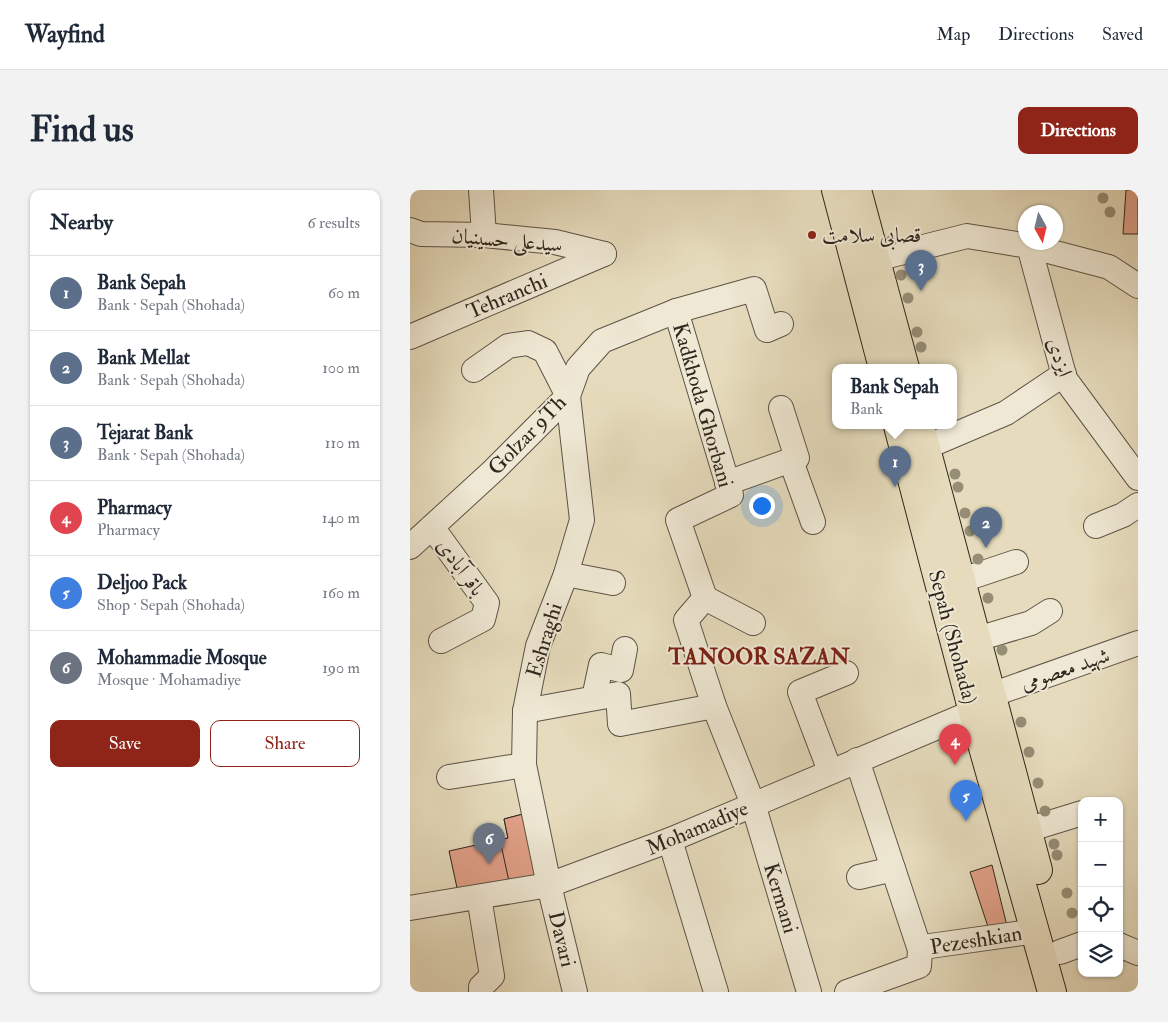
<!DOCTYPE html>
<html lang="en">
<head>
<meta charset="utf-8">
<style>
	:root { --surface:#fff; --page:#f2f2f3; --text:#1f2937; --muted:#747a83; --line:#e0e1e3; --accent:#8f2418 }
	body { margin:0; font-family:"IM FELL Double Pica",Amiri,serif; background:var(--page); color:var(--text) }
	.controls { position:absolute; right:15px; bottom:15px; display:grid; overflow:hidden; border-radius:10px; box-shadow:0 1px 4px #0004 }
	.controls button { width:45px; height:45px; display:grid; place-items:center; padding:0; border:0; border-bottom:1px solid var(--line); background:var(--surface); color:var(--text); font:25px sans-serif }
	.compass { position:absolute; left:608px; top:15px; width:45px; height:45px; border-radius:50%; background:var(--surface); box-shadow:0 1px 4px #0004; rotate:172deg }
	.you { position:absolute; left:351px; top:315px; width:18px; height:18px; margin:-12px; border:4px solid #fff; border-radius:50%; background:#1a73e8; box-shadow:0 0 0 8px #1a73e833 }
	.badge { display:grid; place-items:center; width:32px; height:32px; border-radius:50%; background:var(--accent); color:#fff; font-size:16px; font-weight:700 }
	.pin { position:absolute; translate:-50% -41px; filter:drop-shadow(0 1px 2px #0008) }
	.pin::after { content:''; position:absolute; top:26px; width:18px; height:15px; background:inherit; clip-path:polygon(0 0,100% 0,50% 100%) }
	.popup { position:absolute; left:422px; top:174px; width:125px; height:65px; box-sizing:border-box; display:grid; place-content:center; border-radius:10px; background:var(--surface); filter:drop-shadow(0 1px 4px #0005); font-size:16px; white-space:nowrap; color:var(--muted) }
	.popup b { font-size:19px; color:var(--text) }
	.popup::after { content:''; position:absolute; left:50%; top:100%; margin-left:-10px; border:10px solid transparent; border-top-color:var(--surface) }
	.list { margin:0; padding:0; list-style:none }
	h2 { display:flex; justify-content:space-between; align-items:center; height:65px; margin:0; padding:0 20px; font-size:21px }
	h2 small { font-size:16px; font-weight:400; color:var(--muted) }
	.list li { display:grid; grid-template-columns:32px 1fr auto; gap:15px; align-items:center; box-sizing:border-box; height:75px; padding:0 20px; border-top:1px solid var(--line) }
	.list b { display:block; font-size:19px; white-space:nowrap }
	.list p { margin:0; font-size:16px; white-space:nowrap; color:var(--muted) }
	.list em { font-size:16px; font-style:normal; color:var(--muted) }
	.actions { display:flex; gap:10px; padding:15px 20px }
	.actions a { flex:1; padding:11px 0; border:1px solid var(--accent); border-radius:10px; text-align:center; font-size:18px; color:var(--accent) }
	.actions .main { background:var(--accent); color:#fff }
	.icon { flex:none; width:28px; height:28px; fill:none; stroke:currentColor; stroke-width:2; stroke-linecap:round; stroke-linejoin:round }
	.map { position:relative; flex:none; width:728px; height:802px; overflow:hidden; border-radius:10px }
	header { display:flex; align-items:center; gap:30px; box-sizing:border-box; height:70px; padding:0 25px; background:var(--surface); border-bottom:1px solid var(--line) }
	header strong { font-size:24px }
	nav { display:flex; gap:28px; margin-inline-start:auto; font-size:18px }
	.intro { display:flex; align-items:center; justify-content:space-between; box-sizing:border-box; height:120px; padding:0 30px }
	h1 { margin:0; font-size:35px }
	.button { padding:12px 22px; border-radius:10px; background:var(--accent); color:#fff; font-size:18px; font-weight:700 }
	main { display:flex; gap:30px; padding:0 30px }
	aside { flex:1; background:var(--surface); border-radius:10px; box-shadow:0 1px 4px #0004 }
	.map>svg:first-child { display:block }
	.building { fill:#e2a189; stroke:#2f271e }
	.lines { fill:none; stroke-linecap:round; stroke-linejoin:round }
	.minor-casing { stroke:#5d5446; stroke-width:26 }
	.major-casing { stroke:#2f271e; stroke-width:30 }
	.minor { stroke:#efe8d4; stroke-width:24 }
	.major { stroke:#e6dcbd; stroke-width:28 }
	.tree { fill:#958d75 }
	.poi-dot { fill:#8f2418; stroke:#efe8d4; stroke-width:2 }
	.labels { text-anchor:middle; stroke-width:4; stroke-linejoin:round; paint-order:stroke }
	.poi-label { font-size:21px; fill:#2f271e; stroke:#efe8d4; text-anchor:start }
	.street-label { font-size:21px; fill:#2f271e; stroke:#efe8d4 }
	.neighbourhood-label { font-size:22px; font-weight:bold; fill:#7a1f14; stroke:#efe8d4 }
</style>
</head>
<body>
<header>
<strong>Wayfind</strong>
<nav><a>Map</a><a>Directions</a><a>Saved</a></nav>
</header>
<div class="intro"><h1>Find us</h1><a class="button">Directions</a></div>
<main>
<aside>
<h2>Nearby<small>6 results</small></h2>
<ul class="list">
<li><span class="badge" style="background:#5c6f8a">1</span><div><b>Bank Sepah</b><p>Bank · Sepah (Shohada)</p></div><em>60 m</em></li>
<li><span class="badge" style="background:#5c6f8a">2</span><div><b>Bank Mellat</b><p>Bank · Sepah (Shohada)</p></div><em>100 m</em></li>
<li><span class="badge" style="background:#5c6f8a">3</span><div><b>Tejarat Bank</b><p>Bank · Sepah (Shohada)</p></div><em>110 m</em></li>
<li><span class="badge" style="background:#e0444e">4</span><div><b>Pharmacy</b><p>Pharmacy</p></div><em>140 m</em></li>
<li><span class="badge" style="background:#3f7fe0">5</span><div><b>Deljoo Pack</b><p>Shop · Sepah (Shohada)</p></div><em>160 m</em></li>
<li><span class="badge" style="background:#6b7280">6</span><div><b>Mohammadie Mosque</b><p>Mosque · Mohamadiye</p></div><em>190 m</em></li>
</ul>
<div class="actions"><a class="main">Save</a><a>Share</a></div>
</aside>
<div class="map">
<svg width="728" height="802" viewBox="0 0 728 802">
	<rect width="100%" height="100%" fill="#e6dcbd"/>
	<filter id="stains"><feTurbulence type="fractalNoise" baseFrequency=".004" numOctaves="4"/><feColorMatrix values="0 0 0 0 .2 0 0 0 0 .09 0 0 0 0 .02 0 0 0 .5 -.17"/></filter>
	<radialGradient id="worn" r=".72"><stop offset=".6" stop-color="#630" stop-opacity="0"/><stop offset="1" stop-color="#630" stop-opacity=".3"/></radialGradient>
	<g class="building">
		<path d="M716,0H728V44H713Z"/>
		<path d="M113,624L127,691L49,707L39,661L98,648L94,629Z"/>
		<path d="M113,624L127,691L100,696L90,650L98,648L94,629Z"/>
		<path d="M582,675L598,740L580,743L560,682Z"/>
	</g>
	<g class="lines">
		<defs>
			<g id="minor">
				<path d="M71,0L74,45"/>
				<path d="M0,40L11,44L74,45L145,52L194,64"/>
				<path d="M619,56L655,189L728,288"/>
				<path d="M466,69L557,46L619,56L699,77L728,96"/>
				<path d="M266,121L321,305L268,330L295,408L276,430L304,516L343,614L399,802"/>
				<path d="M0,147L194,64"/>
				<path d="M64,180L98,156L118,153L135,161L158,206L172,330L156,384L128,456L115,521L114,575L139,695L165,802"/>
				<path d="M516,257L596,223L654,184"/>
				<path d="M381,271L403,332"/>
				<path d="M317,293L387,268L371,218"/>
				<path d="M686,336L713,325L728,315"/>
				<path d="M22,337L77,413L73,429L31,451"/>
				<path d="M0,357L84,280L158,206L168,178L192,151L266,121L344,99L357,140L371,134"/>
				<path d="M156,384L203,393"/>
				<path d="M552,390L606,372"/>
				<path d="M295,408L343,433"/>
				<path d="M567,449L621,433L640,421"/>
				<path d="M581,505L728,453"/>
				<path d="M184,508L191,475L211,480L215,459"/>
				<path d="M115,521L208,504L210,534L304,516"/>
				<path d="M447,570L510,760"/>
				<path d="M420,581L390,502L436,483"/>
				<path d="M39,587L114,575"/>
				<path d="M617,640L672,623"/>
				<path d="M260,650L306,802"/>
				<path d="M449,687L483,679"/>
				<path d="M69,707L82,786L71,797V802"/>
				<path d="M0,718L139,695L260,650L563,522"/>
				<path d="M709,755L728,763"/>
				<path d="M650,762L672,754"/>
				<path d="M437,802L509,776L510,760L520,756L626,741"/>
			</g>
			<g id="major">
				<path d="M426,0L473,178"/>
				<path d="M447,0L495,178"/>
				<path d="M488,236L563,522L642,802"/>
				<path d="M510,236L628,680"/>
			</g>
		</defs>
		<use href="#minor" class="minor-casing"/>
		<use href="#major" class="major-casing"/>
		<use href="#minor" class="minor"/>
		<use href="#major" class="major"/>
	</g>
	<g class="tree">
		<circle cx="693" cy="8" r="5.5"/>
		<circle cx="700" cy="22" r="5.5"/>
		<circle cx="482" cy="50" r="5.5"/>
		<circle cx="491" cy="85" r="5.5"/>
		<circle cx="498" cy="108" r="5.5"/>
		<circle cx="507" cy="142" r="5.5"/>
		<circle cx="511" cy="157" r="5.5"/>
		<circle cx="545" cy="284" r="5.5"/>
		<circle cx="548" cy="297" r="5.5"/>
		<circle cx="555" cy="323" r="5.5"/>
		<circle cx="560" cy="341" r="5.5"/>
		<circle cx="568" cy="369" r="5.5"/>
		<circle cx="578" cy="408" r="5.5"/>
		<circle cx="592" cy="460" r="5.5"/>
		<circle cx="611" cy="532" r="5.5"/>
		<circle cx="619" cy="562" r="5.5"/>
		<circle cx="628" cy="593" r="5.5"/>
		<circle cx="635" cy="621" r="5.5"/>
		<circle cx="644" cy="654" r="5.5"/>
		<circle cx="647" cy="665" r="5.5"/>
		<circle cx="657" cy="703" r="5.5"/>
		<circle cx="662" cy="723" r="5.5"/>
	</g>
	<circle class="poi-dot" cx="402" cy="45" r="5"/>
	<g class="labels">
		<g class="poi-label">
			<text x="412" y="52">قصابی سلامت</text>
		</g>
		<g class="street-label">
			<text transform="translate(97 50) rotate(5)" y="7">سیدعلی حسینیان</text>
			<text transform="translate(97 106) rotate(-23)" y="7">Tehranchi</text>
			<text transform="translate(650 167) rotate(72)" y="7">ایزدی</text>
			<text transform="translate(293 215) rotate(74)" y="7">Kadkhoda Ghorbani</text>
			<text transform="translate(117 245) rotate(-46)" y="7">Golzar 9Th</text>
			<text transform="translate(51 377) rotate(54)" y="7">باقر آبادی</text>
			<text transform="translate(543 447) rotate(75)" y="7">Sepah (Shohada)</text>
			<text transform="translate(134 450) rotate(-73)" y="7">Eshraghi</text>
			<text transform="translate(655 479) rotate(-19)" y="7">شهید معصومی</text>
			<text transform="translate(287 638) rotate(-23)" y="7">Mohamadiye</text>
			<text transform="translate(371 708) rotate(73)" y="7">Kermani</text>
			<text transform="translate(152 749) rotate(76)" y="7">Davari</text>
			<text transform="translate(566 750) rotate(-9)" y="7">Pezeshkian</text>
		</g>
		<g class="neighbourhood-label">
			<text x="349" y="474">TANOOR SAZAN</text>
		</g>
	</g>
	<rect width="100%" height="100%" filter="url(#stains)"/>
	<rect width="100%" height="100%" fill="url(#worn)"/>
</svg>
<div class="controls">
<button>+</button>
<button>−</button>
<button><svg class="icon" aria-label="locate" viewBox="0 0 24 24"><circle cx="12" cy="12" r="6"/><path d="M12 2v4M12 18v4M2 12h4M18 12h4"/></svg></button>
<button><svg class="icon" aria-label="layers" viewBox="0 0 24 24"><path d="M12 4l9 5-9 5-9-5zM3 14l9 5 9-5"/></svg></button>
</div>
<svg class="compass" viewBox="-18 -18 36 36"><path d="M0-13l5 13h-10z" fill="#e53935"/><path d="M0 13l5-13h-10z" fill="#747a83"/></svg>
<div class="you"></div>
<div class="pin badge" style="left:485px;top:297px;background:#5c6f8a">1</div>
<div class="popup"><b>Bank Sepah</b>Bank</div>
<div class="pin badge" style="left:576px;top:358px;background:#5c6f8a">2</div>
<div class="pin badge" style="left:511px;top:101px;background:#5c6f8a">3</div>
<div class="pin badge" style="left:545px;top:575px;background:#e0444e">4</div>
<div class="pin badge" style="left:556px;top:631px;background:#3f7fe0">5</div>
<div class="pin badge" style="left:79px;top:674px;background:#6b7280">6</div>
</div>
</main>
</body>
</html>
